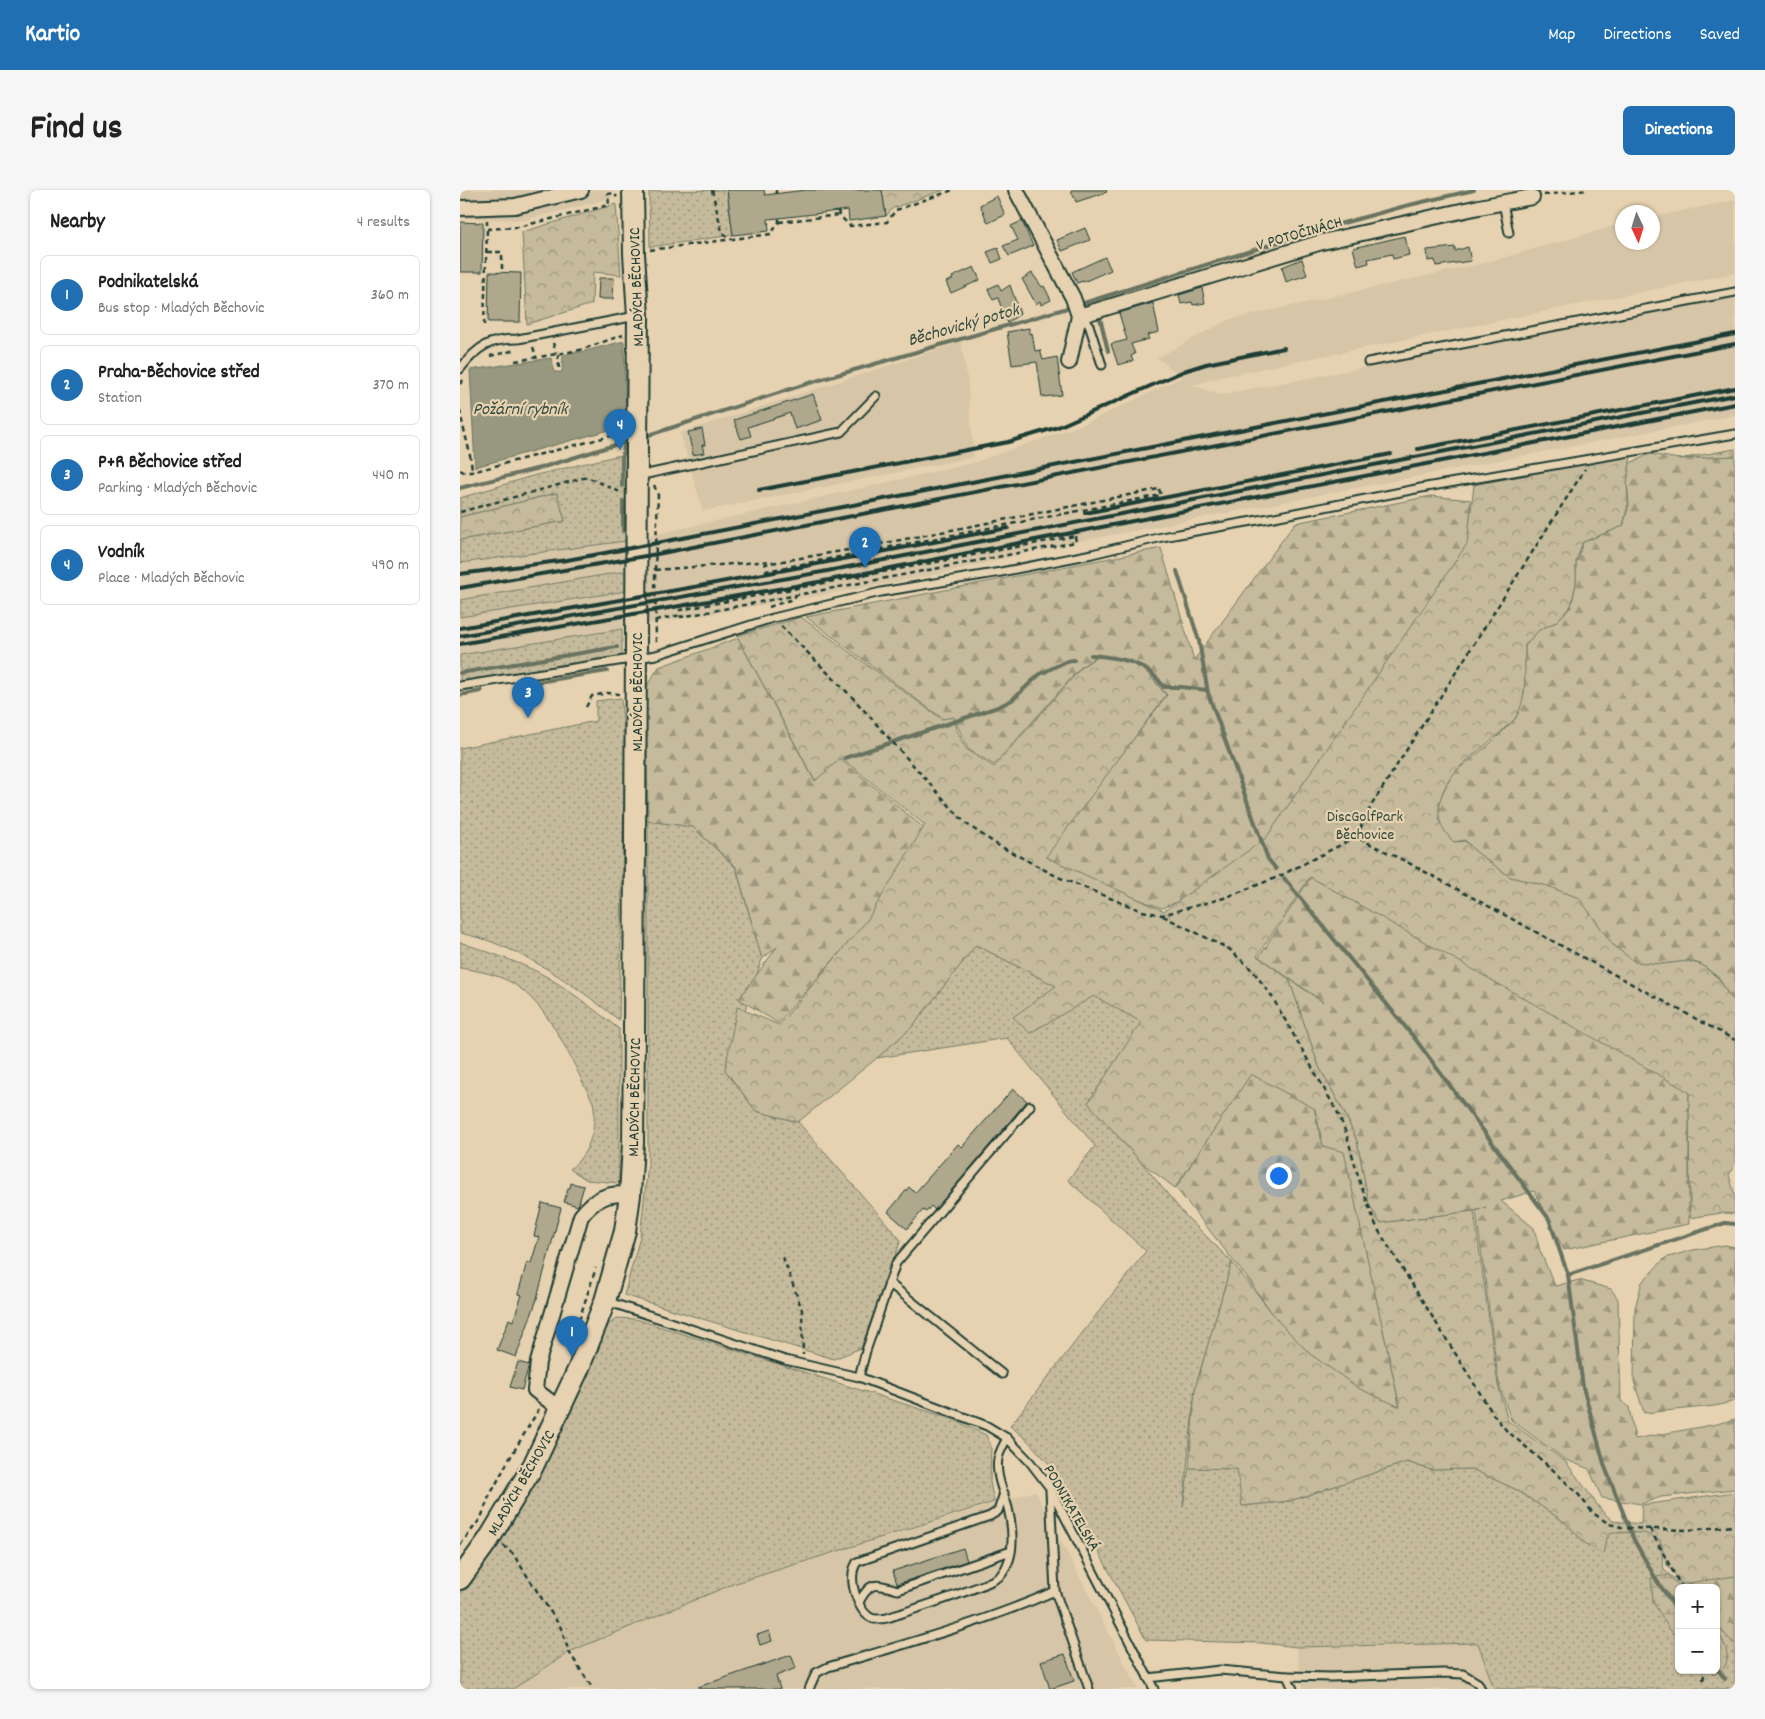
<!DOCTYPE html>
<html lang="en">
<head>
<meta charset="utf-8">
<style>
	:root { --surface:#fff; --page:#f6f6f6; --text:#222; --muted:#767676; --line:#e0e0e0; --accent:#1f6fb2 }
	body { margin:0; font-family:Dekko,sans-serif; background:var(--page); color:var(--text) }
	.controls { position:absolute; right:15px; bottom:15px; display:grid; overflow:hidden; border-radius:8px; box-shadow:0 1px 4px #0004 }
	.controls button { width:45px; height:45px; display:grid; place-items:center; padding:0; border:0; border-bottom:1px solid var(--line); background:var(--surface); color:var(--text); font:25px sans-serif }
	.compass { position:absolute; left:1155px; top:15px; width:45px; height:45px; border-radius:50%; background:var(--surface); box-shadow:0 1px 4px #0004; rotate:176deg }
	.you { position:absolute; left:818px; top:985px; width:18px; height:18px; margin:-12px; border:4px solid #fff; border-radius:50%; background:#1a73e8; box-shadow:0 0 0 8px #1a73e833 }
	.badge { display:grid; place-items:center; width:32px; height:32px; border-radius:50%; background:var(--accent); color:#fff; font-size:16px; font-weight:700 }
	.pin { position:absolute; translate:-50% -41px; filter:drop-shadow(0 1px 2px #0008) }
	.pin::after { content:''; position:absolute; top:26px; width:18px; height:15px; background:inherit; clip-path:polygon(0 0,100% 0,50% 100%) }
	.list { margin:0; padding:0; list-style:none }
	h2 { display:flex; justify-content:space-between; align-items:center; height:65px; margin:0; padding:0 20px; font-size:21px }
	h2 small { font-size:16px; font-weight:400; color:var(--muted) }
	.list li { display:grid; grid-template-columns:32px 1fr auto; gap:15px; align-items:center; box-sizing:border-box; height:80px; margin:0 10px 10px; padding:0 10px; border:1px solid var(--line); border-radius:8px }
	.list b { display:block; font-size:19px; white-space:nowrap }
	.list p { margin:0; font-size:16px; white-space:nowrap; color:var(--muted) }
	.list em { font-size:16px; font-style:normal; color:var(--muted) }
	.map { position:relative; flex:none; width:1275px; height:1499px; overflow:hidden; border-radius:8px }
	header { display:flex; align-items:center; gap:30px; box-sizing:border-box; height:70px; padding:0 25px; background:var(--accent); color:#fff }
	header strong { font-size:24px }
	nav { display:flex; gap:28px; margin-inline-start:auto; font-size:18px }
	.intro { display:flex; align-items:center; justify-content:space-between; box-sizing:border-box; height:120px; padding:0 30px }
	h1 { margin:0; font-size:35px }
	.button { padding:12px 22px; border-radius:8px; background:var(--accent); color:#fff; font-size:18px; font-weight:700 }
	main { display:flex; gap:30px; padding:0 30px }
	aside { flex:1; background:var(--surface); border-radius:8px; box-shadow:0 1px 4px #0004 }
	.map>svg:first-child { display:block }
	.built { fill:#d6c5a6 }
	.grass { fill:url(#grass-dots); stroke:#727c68 }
	.forest { fill:url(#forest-firs); stroke:#727c68 }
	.wetland { fill:url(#wetland-marsh); stroke:#727c68 }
	.park { fill:url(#park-crowns); stroke:#727c68 }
	.water { fill:#98977f; stroke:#687361 }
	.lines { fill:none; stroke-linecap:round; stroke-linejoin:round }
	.stream { stroke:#687361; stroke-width:4 }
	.building { fill:#afa88d; stroke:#1f3d34 }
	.lane-casing { stroke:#1f3d34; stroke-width:11 }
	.street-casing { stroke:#1f3d34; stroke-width:18 }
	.secondary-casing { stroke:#1f3d34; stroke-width:24 }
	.path { stroke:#1f3d34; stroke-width:2.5; stroke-dasharray:5 4; stroke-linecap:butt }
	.lane { stroke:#e6d2b0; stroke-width:7 }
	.street { stroke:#e6d2b0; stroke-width:14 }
	.secondary { stroke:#e6d2b0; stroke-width:20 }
	.rail { stroke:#1f3d34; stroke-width:4 }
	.labels { text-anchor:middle; stroke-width:4.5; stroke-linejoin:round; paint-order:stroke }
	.street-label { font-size:16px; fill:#1f3d34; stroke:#e6d2b0 }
	.park-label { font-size:16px; fill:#304a3e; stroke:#e6d2b0 }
	.water-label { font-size:18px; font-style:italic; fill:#314a3f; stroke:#e6d2b0 }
</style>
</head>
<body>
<header>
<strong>Kartio</strong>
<nav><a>Map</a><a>Directions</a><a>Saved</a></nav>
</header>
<div class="intro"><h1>Find us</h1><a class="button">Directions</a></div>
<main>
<aside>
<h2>Nearby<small>4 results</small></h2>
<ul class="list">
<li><span class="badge">1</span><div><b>Podnikatelská</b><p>Bus stop · Mladých Běchovic</p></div><em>360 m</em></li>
<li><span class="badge">2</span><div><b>Praha-Běchovice střed</b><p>Station</p></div><em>370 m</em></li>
<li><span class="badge">3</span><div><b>P+R Běchovice střed</b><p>Parking · Mladých Běchovic</p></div><em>440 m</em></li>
<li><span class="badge">4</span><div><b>Vodník</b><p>Place · Mladých Běchovic</p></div><em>490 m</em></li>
</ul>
</aside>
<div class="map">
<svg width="1275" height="1499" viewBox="0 0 1275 1499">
	<defs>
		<pattern id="grass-dots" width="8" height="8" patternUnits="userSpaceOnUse" patternTransform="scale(1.25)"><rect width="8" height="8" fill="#c5ba9b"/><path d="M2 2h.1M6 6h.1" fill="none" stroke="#9f987f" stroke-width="1.8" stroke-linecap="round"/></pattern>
		<pattern id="forest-firs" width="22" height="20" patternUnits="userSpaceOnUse" patternTransform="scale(1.25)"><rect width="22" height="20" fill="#c5ba9b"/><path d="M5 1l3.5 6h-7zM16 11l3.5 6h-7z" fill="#9f987f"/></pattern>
		<pattern id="wetland-marsh" width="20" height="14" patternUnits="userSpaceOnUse" patternTransform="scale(1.25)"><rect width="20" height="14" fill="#c5ba9b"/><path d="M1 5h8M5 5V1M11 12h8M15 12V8" fill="none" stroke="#9f987f"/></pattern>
		<pattern id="park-crowns" width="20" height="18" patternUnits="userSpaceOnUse" patternTransform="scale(1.25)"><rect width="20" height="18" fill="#c5ba9b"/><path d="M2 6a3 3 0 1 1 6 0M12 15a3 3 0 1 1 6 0" fill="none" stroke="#9f987f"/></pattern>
	</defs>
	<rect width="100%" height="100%" fill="#e6d2b0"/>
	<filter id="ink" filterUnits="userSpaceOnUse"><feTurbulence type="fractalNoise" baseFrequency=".02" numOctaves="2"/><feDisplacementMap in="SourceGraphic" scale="10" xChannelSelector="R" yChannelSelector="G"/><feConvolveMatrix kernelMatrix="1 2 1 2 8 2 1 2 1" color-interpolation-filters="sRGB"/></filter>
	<g filter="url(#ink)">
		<g class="built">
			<path d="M0,0H148L152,8L65,30L0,28Z"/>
			<path d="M1275,10V83L760,187L733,195L759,205L1275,107V225L600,355L479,384L369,404L0,465V427L165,401L166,381L0,410V373L166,351L513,273L626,233L722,187L697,168L768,130L1024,73L1162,34V52H1192L1193,27Z"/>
			<path d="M501,152L507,188L514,267L243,321L220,243Z"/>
			<path d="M575,1301L678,1499H53L109,1462L273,1394Z"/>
			<path d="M1018,1453L1034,1499H843L836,1457Z"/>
		</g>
		<g class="grass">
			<path d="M267,0L273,45L190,57L189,1Z"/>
			<path d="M1275,259V266L1219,269Z"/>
			<path d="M168,265L166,351L0,373V350L105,331L97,303L0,327V308L72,286L156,266Z"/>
			<path d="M166,381V401L0,427V410Z"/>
			<path d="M162,439V467L0,492V465Z"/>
			<path d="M161,508L165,556L159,830C121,800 82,772 37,754C26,749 12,746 0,743V558L136,531V511Z"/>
			<path d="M188,631L233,637L276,678L302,769L265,880L296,921L338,932L441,1050L401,1158L374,1169L164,1105L180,1047L188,974Z"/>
			<path d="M0,752C27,762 54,770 80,783C108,798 133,819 159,839V993L127,990L110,979C128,965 136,941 134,918C134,911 128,903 125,897C109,863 87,815 54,794C37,784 19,781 0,778Z"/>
			<path d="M516,755L596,796L635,806L682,832L628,913L682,973L724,1024L772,1072L735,1199L723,1317L729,1278L777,1279L783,1316L830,1311L947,1272L971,1280L1012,1279L1057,1300L1106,1333L1126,1354L1143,1364L1146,1349L1152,1343L1184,1342L1200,1350L1204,1380L1225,1398H1219V1480H1256V1434L1275,1453V1499H1034L1018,1453L837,1457L802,1453L686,1450L595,1280L566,1249L550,1236L686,1061L608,990L635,956L547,848L417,868L452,837Z"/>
			<path d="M157,1128L176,1129L492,1229L526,1245L531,1257L530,1292L534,1312L273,1394L109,1462L53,1499H0V1400L38,1356L95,1251L142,1140Z"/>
		</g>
		<g class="forest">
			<path d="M1190,264L1219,269L1275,266V812L1268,804L1259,788L1241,774L1229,771L1202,774L1174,772L1152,754L1118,708L1086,696L1050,687L1015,661L1005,650L994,652L984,642L978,627L980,608L993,583L1031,553L1056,528L1064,503L1065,456L1079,440L1096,432L1111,417L1116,393V372L1123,352L1163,336L1169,315L1167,292L1170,273Z"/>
			<path d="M971,306L1011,310L1009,354L806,651L725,709L702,718L664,704L584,666L707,505L686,479L662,468L637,466L621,477L534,575L508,559L494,528L483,529L346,427L701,358L734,470L835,333Z"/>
			<path d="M278,448L354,590L380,569L464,638L410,728L318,833L279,809L317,757L302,769L276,677L233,637L188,631L186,497L199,477Z"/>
			<path d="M851,687L1229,900V1034L1104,1060L1074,1001L1041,1011L1074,1038L1080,1061L1095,1096L1119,1090L1151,1099L1158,1109L1161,1211L1169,1217L1175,1249L1257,1234L1275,1229V1299L1201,1307L1181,1314L1142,1308L1129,1279L1106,1270L1051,1230L1039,1195L1016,1021L1026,1017L1014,1021L920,1033L909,1015L897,951L884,922L859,877L829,789L863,812L799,767Z"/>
			<path d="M790,883L854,918L863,956L885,961L940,1218L899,1199L851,1165L820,1134L787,1088L716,998Z"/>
			<path d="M1265,1055L1275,1057V1211L1255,1216L1184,1223L1174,1191L1175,1118L1182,1092L1205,1068L1233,1060Z"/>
			<path d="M1275,1385V1453L1271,1451L1256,1434V1398H1225L1220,1392Z"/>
		</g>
		<g class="wetland">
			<path d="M1208,1385L1221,1398H1219V1449L1210,1440L1193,1412L1191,1388Z"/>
			<path d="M1256,1441C1267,1453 1275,1478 1254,1484L1250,1480H1256Z"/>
		</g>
		<g class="park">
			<path d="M422,0H484L433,18L426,26Z"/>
			<path d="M156,14L161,85L133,82L132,114L67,134L62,42Z"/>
			<path d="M1171,265L1167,292L1168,314L1163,336L1123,352L1116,371V393L1111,416L1096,432L1079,440L1065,455C1064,477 1068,508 1056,527C1054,531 1048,535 1045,538C1021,562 981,581 979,619C978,634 984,642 994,652L1005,651L1015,661L1050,687L1087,696L1119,708L1153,755L1175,772L1202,774L1228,771L1242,775L1259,789L1268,804L1275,812V974L1269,985L1275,1005V1024L1261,1023L1230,1028L1229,902L850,687L797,766L829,789L859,877L884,922L897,951L909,1014L920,1033L1014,1021L1038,1195L1048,1231L1106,1272L1142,1321L1153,1331L1181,1334L1182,1315L1275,1302V1386L1222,1394L1207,1375L1200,1350L1184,1343L1152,1342L1146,1349L1143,1364L1126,1354L1106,1333L1057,1300L1012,1279L971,1280L947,1272L830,1311L782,1316L777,1279L729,1278L735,1199L772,1072L820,1133L850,1164L900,1199L940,1217L884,962L863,956L855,919L791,884L715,998L682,973L628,913L681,832L634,806L570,843L553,827L596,796L516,755L452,837L417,868L338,932L296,921L265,880L277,817L319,835L408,729L465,635L381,568L355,591L277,446L341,427L482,529L494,527L497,540L506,559L534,577L622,477L639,465L660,469L684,479L706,505L586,667L704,721L806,648L1007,354L1014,295Z"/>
			<path d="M97,303L105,331L0,350V327Z"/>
		</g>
		<path class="water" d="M164,151L166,230L157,235L156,241L153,239L15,277L10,180L91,168L94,182H102L103,166L111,162H121Z"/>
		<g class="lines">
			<g class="stream">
				<path d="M640,128L648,161"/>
				<path d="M183,247L346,194L611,117L854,41L945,16L1014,0"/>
				<path d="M162,296V268L165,252"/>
				<path d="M0,298L80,278L171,250"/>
				<path d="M163,311V341"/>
				<path d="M717,381L739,451L748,503L808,669L816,679"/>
				<path d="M631,465C661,468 686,471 704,497H721L747,500"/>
				<path d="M0,483L157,457"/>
				<path d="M59,495L147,481"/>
				<path d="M0,505L21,501"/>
				<path d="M385,568L538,517L552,510L580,484L607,471L614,470"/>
				<path d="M824,688L956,850L1089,1029L1108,1085L1123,1197L1145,1277L1174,1350L1197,1391L1219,1423"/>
				<path d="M1108,1085L1265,1033L1275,1034"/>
				<path d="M1256,1477L1265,1489"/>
			</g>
		</g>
		<g class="building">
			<path d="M267,0H304L305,5L346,0H422L426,26L389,31L388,20L319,28L308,29L309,41L273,45Z"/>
			<path d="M611,0H646L647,2L616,12Z"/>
			<path d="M537,6L545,25L528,33L520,15Z"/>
			<path d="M562,31L573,56L549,66L543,56L558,50L551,36Z"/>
			<path d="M0,32L23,33L22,82H0Z"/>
			<path d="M625,38L630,50L602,61L597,50Z"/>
			<path d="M945,46L949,65L933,69L932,64L908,69L909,73L898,76L893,58Z"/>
			<path d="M995,57V61L1008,57L1011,71L976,76L975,70L968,71L967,60Z"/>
			<path d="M538,58L542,69L532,73L527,62Z"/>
			<path d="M645,67L651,80L623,92V91L617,93L612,82Z"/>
			<path d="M842,69L847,85L826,92L822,77Z"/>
			<path d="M514,77L520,90L491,103L486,92L493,89L492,87Z"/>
			<path d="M29,82L61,83L60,132H28Z"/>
			<path d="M572,83L582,97L584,96L591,110L581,115L580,111L576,114L562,89Z"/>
			<path d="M139,88H154L153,109H138Z"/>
			<path d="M538,94L541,101L550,95L560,124L547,133L538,108L533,110L528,99Z"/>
			<path d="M742,98L745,113L733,115L732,112L721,114L719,105Z"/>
			<path d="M693,113L699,142L687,145L689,149L671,154L675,164L671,166L673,171L658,175L651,154L667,150L659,123Z"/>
			<path d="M569,138V144L572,143L575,161L580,160L583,170L597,167L602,205L582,207L577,172L552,175L547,142Z"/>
			<path d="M353,204L362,230L335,239L330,223L288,237L291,246L281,249L274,230Z"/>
			<path d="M242,239L245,255H242L244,263L233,265L228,242Z"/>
			<path d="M553,899L567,911L475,1020L471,1016L466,1022L463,1020L447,1039L428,1022L449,997L455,1003L498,954L502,957Z"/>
			<path d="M111,993L124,996L118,1016L104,1012L108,998H110Z"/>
			<path d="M82,1013L101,1018L76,1112L56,1167L37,1160L49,1129L53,1131L62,1105L58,1104L67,1072L71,1073L79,1047L74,1046Z"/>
			<path d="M58,1172L69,1175L62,1200L50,1197Z"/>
			<path d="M503,1358L507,1371L437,1394L433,1381Z"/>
			<path d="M309,1441L312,1451L300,1455L297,1445Z"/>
			<path d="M605,1464L614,1491L590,1499L581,1471Z"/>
			<path d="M331,1465L336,1478L316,1486L320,1499H239L238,1497Z"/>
		</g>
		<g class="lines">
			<defs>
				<g id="lane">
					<path d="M1043,13L1049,43"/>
					<path d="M619,126L629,135L642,175"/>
					<path d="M908,172L1275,102"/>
					<path d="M0,179C18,156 29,149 58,149L176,126"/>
					<path d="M178,286L381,242L416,206"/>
					<path d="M0,496L196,465L313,428L421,402L541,382L632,364L702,347L804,329L966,297L1275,244"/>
					<path d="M429,1093L542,1184"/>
					<path d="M146,1111L325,1170L399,1187L527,1236L547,1248L570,1272L590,1298L694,1499"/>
					<path d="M399,1187L406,1161L436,1073L570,916"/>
					<path d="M590,1301L595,1401L629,1499"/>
					<path d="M544,1303L538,1321L530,1326L397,1372C395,1376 393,1379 393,1383C391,1396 399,1425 414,1429C418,1429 423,1429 427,1428C445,1422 533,1395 541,1385C556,1367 553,1339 548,1318C544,1303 535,1285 538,1269C539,1262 544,1254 547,1248"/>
					<path d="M399,1412C411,1390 416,1394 438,1400L551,1361"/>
					<path d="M827,1486L871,1487L983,1483L1003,1484L1018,1493L1021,1499"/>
					<path d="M688,1488L760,1480L827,1486L833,1499"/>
					<path d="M349,1499L356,1483L368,1477C445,1454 522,1433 595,1401"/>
				</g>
				<g id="street">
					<path d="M556,0L613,108L619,126L609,172"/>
					<path d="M0,18L55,16L121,0"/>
					<path d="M619,126L862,52L1019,17L1072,7"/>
					<path d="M100,1219L75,1200L78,1172L121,1026C134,1009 148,1002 170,1005"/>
				</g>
				<path id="secondary" d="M0,1389L29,1349L73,1276L118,1180L145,1111L165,1041L170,1005L173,953L174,846L177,260L178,126L174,64L173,0"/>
			</defs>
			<use href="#lane" class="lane-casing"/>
			<use href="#street" class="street-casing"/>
			<use href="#secondary" class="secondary-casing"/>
			<g class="path">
				<path d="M252,0L261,38L268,50"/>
				<path d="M316,0V4"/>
				<path d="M1084,5L1127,0"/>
				<path d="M378,21L379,25L390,36L427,32L436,20L493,0"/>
				<path d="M27,30V39L58,37L149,15L148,4L153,3L157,7"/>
				<path d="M319,32L379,25"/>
				<path d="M190,60L311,44L319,32V28"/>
				<path d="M27,62H42V79"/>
				<path d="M24,135L27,39"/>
				<path d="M93,153L96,163"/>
				<path d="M73,157L76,167"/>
				<path d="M98,164L99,180"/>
				<path d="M30,166L56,160"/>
				<path d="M55,171L120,160L163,145"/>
				<path d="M0,194L5,188"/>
				<path d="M0,220C3,242 11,259 12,282"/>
				<path d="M0,280L4,282H12L162,243"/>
				<path d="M194,295L198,305L195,380L196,454"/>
				<path d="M699,299L701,305L306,381L305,374L400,358Z"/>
				<path d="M0,322L127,287L160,302"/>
				<path d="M615,346L616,352L221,427L220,420Z"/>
				<path d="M195,380L311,371L313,372"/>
				<path d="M309,417L330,410L336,406"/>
				<path d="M196,430L221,425"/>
				<path d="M321,436L393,508L505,633L536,654L598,687L682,721L702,725L764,708L818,687L896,647L947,672L1275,850"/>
				<path d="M126,517L132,506L148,503L159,504"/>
				<path d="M896,647L911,616L1125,279"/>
				<path d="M703,726L769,759L793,781L811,805L879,925L887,946L900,993L917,1038L1033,1224L1046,1240L1092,1279L1118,1304L1133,1323L1149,1334L1165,1338L1228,1340L1275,1336"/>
				<path d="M323,1067L342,1120L343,1165"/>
				<path d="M119,1130L136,1078"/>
				<path d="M1190,1339L1222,1398"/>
				<path d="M0,1355L21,1328L28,1309L47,1273L79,1219"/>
				<path d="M43,1355L53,1364L101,1438L109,1462L133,1499"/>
				<path d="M1243,1490L1245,1480"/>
			</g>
			<use href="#lane" class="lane"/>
			<use href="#street" class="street"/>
			<use href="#secondary" class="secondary"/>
			<g class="rail">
				<path d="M958,259L1275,198"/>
				<path d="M299,300L548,252L598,237L724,181L746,174L824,158"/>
				<path d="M625,323L931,264"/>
				<path d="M0,384L107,370L166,359L1275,144"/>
				<path d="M0,398L197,364L1275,154"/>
				<path d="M0,438L234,397L548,338"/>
				<path d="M0,446L362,382L1275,205"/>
				<path d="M0,454L364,391L1275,214"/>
			</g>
		</g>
	</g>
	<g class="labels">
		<g class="street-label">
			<text transform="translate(839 42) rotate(-16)" y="6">V POTOČINÁCH</text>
			<text transform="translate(175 97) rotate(-92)" y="6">MLADÝCH BĚCHOVIC</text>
			<text transform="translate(176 502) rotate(-90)" y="6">MLADÝCH BĚCHOVIC</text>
			<text transform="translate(173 907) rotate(-89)" y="6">MLADÝCH BĚCHOVIC</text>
			<text transform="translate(60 1292) rotate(-60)" y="6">MLADÝCH BĚCHOVIC</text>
			<text transform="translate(613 1317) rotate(60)" y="6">PODNIKATELSKÁ</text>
		</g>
		<g class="park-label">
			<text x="905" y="631">DiscGolfPark<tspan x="905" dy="18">Běchovice</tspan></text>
		</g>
		<g class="water-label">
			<text transform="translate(503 134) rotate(-16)" y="6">Běchovický potok</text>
			<text x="60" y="224">Požární rybník</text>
		</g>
	</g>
</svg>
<div class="controls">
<button>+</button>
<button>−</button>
</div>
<svg class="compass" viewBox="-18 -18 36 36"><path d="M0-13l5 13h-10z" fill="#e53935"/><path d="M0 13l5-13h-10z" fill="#767676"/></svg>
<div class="you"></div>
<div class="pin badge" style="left:112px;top:1167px">1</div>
<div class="pin badge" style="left:405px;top:378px">2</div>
<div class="pin badge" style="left:68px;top:528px">3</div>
<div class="pin badge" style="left:160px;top:260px">4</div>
</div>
</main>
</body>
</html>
